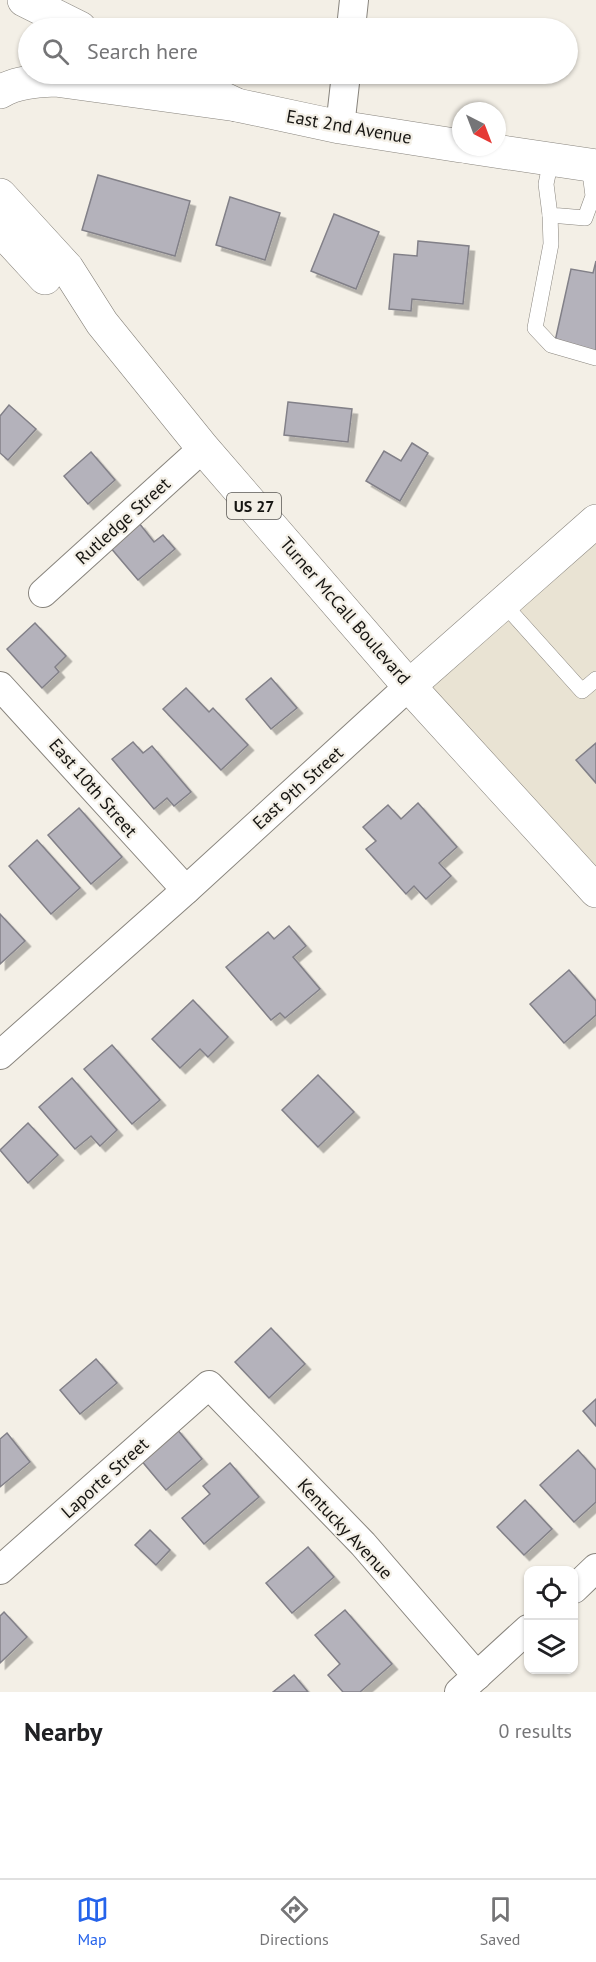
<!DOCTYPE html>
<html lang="en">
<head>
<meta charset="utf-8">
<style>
	:root { --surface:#fff; --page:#f2f2f2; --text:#202124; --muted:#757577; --line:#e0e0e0; --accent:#2563eb }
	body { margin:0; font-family:"PT Sans",sans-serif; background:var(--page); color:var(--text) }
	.controls { position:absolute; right:18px; bottom:18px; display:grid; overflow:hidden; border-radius:12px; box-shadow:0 2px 4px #0004 }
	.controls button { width:54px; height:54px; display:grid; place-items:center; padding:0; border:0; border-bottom:2px solid var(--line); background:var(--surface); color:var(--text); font:30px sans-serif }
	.compass { position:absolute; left:452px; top:102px; width:54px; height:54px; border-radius:50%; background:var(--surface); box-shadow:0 2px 4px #0004; rotate:138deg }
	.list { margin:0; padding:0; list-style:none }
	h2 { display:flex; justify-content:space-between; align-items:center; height:78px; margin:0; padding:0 24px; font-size:26px }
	h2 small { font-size:20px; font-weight:400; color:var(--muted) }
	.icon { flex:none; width:33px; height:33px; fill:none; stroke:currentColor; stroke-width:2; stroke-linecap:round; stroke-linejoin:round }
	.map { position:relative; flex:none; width:596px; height:1692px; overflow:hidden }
	.search { position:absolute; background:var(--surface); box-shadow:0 2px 4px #0004; left:18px; right:18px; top:18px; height:66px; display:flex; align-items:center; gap:15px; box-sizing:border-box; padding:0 21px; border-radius:33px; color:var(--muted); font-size:22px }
	.sheet { height:186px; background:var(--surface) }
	nav { display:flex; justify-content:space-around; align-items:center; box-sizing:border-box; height:84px; border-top:2px solid var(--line); background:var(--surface); font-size:16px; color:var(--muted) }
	nav a { display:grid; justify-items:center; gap:3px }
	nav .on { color:var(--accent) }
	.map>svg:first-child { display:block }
	.built { fill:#e9e3d3 }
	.building { fill:#b4b2bb; stroke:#828088; stroke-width:1.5; filter:url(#shadow) }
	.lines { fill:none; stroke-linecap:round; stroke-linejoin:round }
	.lane-casing { stroke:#88847d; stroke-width:16 }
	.street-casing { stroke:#88847d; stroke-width:30 }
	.secondary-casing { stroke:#88847d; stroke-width:34 }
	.primary-casing { stroke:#88847d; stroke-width:34 }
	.highway-casing { stroke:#88847d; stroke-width:34 }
	.lane { stroke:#fff; stroke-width:15 }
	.street { stroke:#fff; stroke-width:28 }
	.secondary { stroke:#fff; stroke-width:33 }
	.primary { stroke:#fff; stroke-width:33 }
	.highway { stroke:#fff; stroke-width:33 }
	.labels { text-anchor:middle; stroke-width:4.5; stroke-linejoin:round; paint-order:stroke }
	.shield { fill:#f3efe6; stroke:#585652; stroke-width:1.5 }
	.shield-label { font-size:16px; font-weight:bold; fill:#161512 }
	.street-label { font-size:18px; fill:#161512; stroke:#f3efe6 }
</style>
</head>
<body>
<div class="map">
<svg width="596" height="1692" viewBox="0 0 596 1692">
	<defs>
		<filter id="shadow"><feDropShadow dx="5.5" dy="5.5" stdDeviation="0" flood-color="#0004"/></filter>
	</defs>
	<rect width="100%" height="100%" fill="#f3efe6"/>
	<path class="built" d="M596,521V891L409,686Z"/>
	<g class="building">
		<path d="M98,175L190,201L175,256L82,230Z"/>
		<path d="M230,197L280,213L265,260L216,245Z"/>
		<path d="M334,214L379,232L356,289L311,271Z"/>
		<path d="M418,241L469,246L463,304L412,299L411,311L389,309L394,254L417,256Z"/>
		<path d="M596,261V355L554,346L571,269L593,273Z"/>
		<path d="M288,402L352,409L348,442L284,435Z"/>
		<path d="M9,405L36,429L8,460L0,453V416Z"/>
		<path d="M412,443L428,453L400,501L366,481L384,451L401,461Z"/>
		<path d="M91,452L115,480L88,504L64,476Z"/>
		<path d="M139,523L154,542L163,535L175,549L138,580L110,547Z"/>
		<path d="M35,623L66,656L55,667L59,672L42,688L7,649Z"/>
		<path d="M271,678L297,708L271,729L246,699Z"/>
		<path d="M186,688L209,712L213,708L248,745L221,770L163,709Z"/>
		<path d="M133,742L143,753L152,746L191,792L174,806L167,798L154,809L112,759Z"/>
		<path d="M596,743V783L576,760Z"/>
		<path d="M418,803L457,847L439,863L451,876L426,899L414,886L406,894L366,849L376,841L363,827L388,805L401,819Z"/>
		<path d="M79,808L122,857L91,884L48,835Z"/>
		<path d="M37,840L80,888L51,914L9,866Z"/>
		<path d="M0,914L25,941L0,964Z"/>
		<path d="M289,926L306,946L293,957L320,989L285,1018L280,1013L271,1020L226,967L268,932L274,939Z"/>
		<path d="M569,970L596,1001V1015L564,1043L530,1004Z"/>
		<path d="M193,1000L228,1037L208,1057L200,1049L180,1068L152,1039Z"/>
		<path d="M112,1045L160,1100L132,1124L84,1069Z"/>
		<path d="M318,1075L354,1112L318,1147L282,1110Z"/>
		<path d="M72,1078L117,1130L100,1146L91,1136L75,1149L39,1107Z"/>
		<path d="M28,1123L58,1155L28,1183L0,1150Z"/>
		<path d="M271,1328L305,1364L269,1398L235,1362Z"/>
		<path d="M96,1359L117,1383L80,1414L60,1390Z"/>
		<path d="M596,1399V1426L583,1411Z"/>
		<path d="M176,1428L202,1459L166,1490L140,1459Z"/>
		<path d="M7,1433L30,1462L0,1487V1439Z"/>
		<path d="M578,1450L596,1470V1502L574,1522L540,1485Z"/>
		<path d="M230,1463L259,1497L204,1544L182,1518L210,1494L203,1486Z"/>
		<path d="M525,1500L552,1529L524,1555L497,1527Z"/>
		<path d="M150,1530L170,1550L156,1565L135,1545Z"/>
		<path d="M308,1547L334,1577L292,1613L266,1583Z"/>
		<path d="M345,1610L392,1664L360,1692H343L328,1675L340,1664L315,1635Z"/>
		<path d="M4,1612L27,1637L0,1663V1616Z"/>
		<path d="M294,1675L308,1692H273Z"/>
	</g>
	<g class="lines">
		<defs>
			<g id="lane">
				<path d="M551,160L546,184L550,215L585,218L593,196L589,165"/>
				<path d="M550,215L551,244L535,328L551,345L596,358"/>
				<path d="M503,603L582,691L596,679"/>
			</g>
			<g id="street">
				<path d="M351,28L354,0"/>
				<path d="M340,127L346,74"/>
				<path d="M43,593L203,448"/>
				<path d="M0,686L186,890"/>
				<path d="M0,1055L186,890L409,686"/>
				<path d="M0,1570L209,1385L363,1544L477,1676"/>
				<path d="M574,1589L596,1568"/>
				<path d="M459,1692L528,1629"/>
			</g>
			<g id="secondary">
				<path d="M24,0L80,28"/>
				<path d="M171,74L237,105L340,127L461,146"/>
				<path d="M468,147L596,166"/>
				<path d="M409,686L596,521"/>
			</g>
			<g id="primary">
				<path d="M0,92C16,82 36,81 55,80L237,105"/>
				<path d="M0,195L67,268L102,323L203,448L409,686L596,891"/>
			</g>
			<path id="highway" d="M0,229L45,278"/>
		</defs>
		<use href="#lane" class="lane-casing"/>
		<use href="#street" class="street-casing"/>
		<use href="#secondary" class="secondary-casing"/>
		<use href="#primary" class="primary-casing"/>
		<use href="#highway" class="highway-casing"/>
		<use href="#lane" class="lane"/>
		<use href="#street" class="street"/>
		<use href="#secondary" class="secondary"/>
		<use href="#primary" class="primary"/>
		<use href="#highway" class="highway"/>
	</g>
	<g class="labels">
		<rect class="shield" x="227" y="493" width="54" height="26" rx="4.5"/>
		<g class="shield-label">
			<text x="254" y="512">US 27</text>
		</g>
		<g class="street-label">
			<text transform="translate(349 127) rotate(10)" y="6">East 2nd Avenue</text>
			<text transform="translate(123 521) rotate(-42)" y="6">Rutledge Street</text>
			<text transform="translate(345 611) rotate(49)" y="6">Turner McCall Boulevard</text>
			<text transform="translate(93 788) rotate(49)" y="6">East 10th Street</text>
			<text transform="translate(298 788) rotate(-42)" y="6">East 9th Street</text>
			<text transform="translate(105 1478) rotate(-42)" y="6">Laporte Street</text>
			<text transform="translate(345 1529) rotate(47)" y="6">Kentucky Avenue</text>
		</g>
	</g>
</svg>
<div class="controls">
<button><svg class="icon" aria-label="locate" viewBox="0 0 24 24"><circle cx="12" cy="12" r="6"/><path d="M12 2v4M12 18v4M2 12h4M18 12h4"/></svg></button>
<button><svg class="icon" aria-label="layers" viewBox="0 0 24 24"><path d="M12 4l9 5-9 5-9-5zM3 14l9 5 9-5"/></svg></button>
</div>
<svg class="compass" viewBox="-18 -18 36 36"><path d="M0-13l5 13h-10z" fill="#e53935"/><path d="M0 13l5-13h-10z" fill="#757577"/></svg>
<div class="search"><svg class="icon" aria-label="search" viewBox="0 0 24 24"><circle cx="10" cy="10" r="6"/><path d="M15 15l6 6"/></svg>Search here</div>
</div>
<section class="sheet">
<h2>Nearby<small>0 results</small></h2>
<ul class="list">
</ul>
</section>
<nav>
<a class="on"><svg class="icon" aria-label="map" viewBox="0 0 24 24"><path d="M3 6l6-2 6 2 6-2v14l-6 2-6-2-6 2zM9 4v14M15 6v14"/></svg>Map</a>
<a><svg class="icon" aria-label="directions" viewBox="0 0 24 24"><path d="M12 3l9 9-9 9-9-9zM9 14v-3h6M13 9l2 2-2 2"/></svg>Directions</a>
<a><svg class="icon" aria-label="saved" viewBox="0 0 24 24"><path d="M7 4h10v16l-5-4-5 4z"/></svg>Saved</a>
</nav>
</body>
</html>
